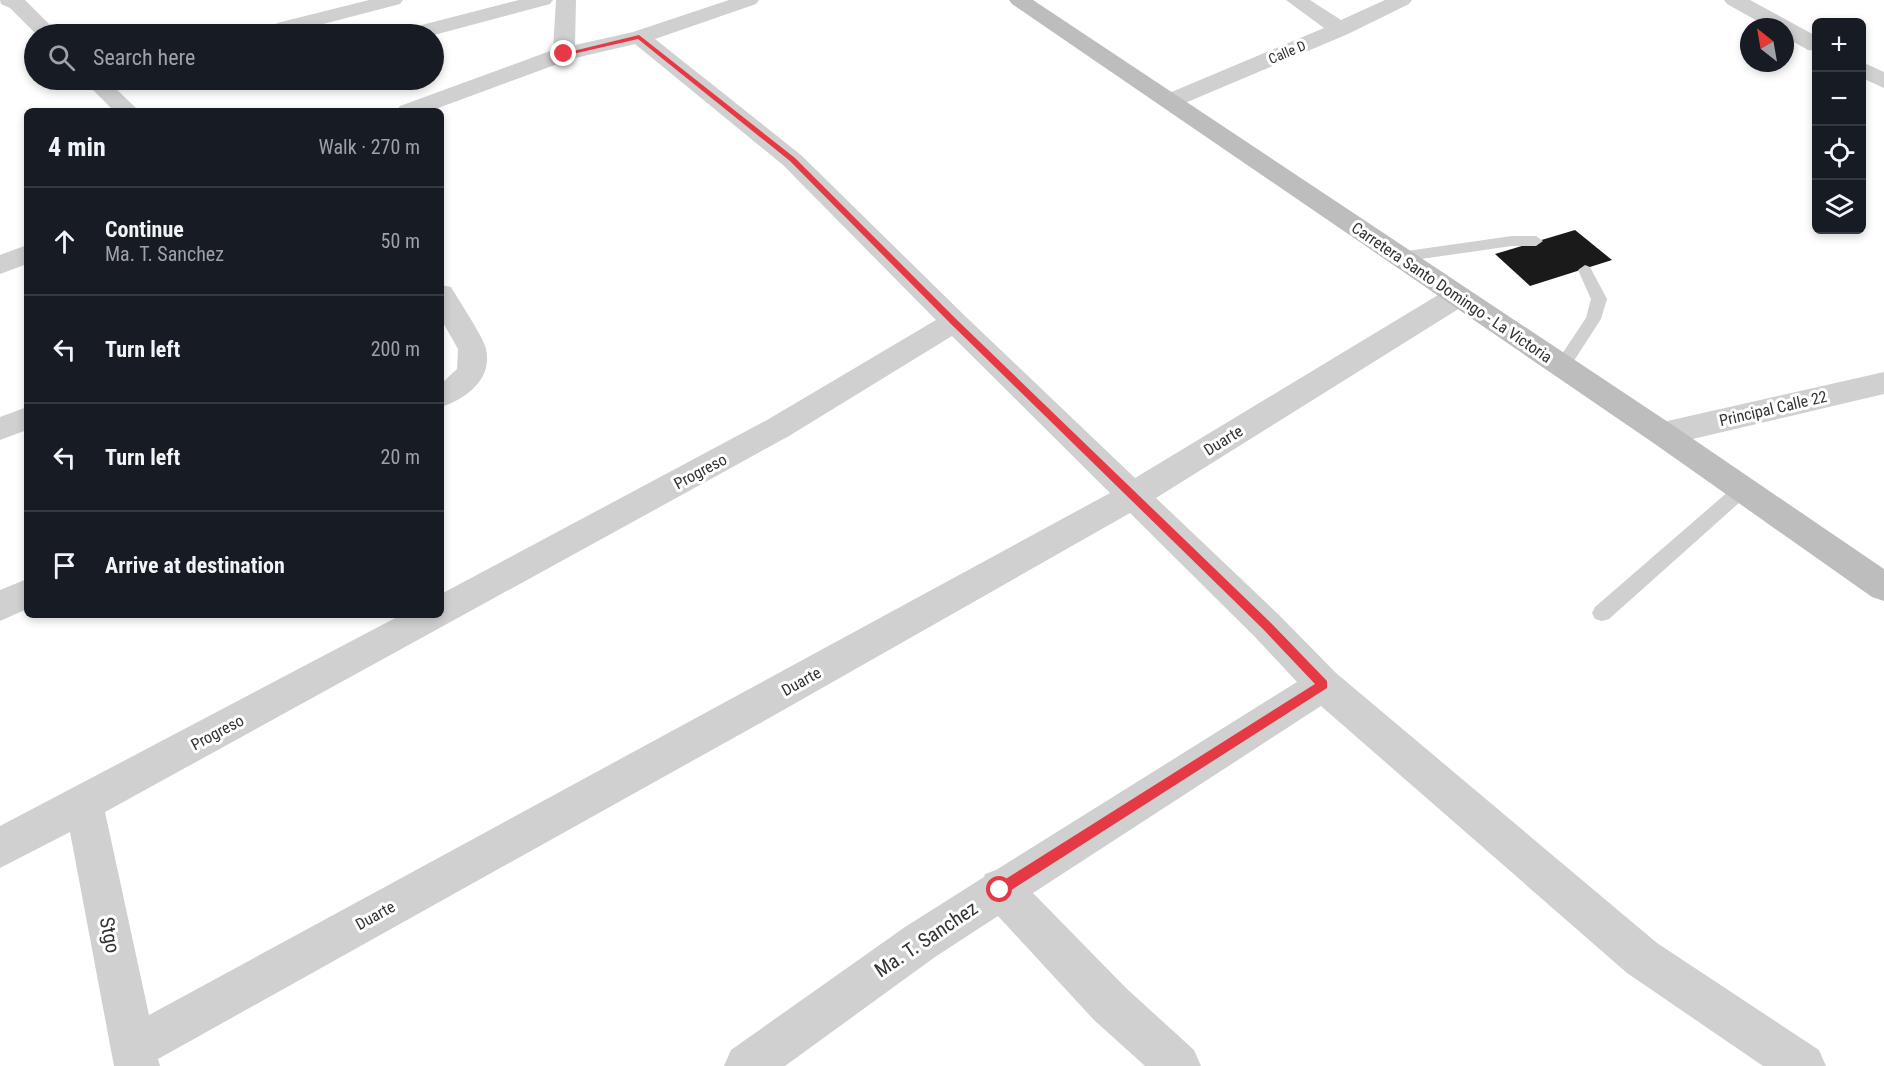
<!DOCTYPE html>
<html lang="en">
<head>
<meta charset="utf-8">
<style>
	:root { --surface:#171b24; --page:#242831; --text:#f1f3f6; --muted:#9ea1a6; --line:#363941 }
	body { margin:0; font-family:"Roboto Condensed",sans-serif; background:var(--page); color:var(--text) }
	.controls { position:absolute; right:18px; top:18px; display:grid; overflow:hidden; border-radius:9px; box-shadow:0 3px 9px #0003 }
	.controls button { width:54px; height:54px; display:grid; place-items:center; padding:0; border:0; border-bottom:2px solid var(--line); background:var(--surface); color:var(--text); font:30px sans-serif }
	.compass { position:absolute; left:1740px; top:18px; width:54px; height:54px; border-radius:50%; background:var(--surface); box-shadow:0 3px 9px #0003; rotate:329deg }
	.stop { position:absolute; width:18px; height:18px; margin:-14px; border:4px solid #e63946; border-radius:50%; background:#fff }
	.stop.end { background:#e63946; border-color:#fff; box-shadow:0 2px 6px #0008 }
	.list { margin:0; padding:0; list-style:none }
	h2 { display:flex; justify-content:space-between; align-items:center; height:78px; margin:0; padding:0 24px; font-size:26px }
	h2 small { font-size:20px; font-weight:400; color:var(--muted) }
	.list li { display:grid; grid-template-columns:39px 1fr auto; gap:18px; align-items:center; box-sizing:border-box; height:108px; padding:0 24px; border-top:2px solid var(--line) }
	.list b { display:block; font-size:22px; white-space:nowrap }
	.list p { margin:0; font-size:20px; white-space:nowrap; color:var(--muted) }
	.list em { font-size:20px; font-style:normal; color:var(--muted) }
	.icon { flex:none; width:33px; height:33px; fill:none; stroke:currentColor; stroke-width:2; stroke-linecap:round; stroke-linejoin:round }
	.map { position:relative; flex:none; width:1884px; height:1066px; overflow:hidden }
	.search { position:absolute; background:var(--surface); box-shadow:0 3px 9px #0003; left:24px; top:24px; width:420px; height:66px; display:flex; align-items:center; gap:15px; box-sizing:border-box; padding:0 21px; border-radius:33px; color:var(--muted); font-size:22px }
	.panel { position:absolute; background:var(--surface); box-shadow:0 3px 9px #0003; left:24px; top:108px; width:420px; height:510px; border-radius:9px }
	.map>svg:first-child { display:block }
	.building { fill:#1a1a1a }
	.lines { fill:none; stroke-linecap:round; stroke-linejoin:round }
	.service { fill:#d0d0d0; fill-rule:evenodd }
	.minor { fill:#d0d0d0; fill-rule:evenodd }
	.secondary { fill:#bdbdbd; fill-rule:evenodd }
	.route { fill:#e63946 }
	.labels { text-anchor:middle; stroke-width:6; stroke-linejoin:round; paint-order:stroke }
	.far-street-label { font-size:14px; fill:#333; stroke:#fff }
	.street-label { font-size:16px; fill:#333; stroke:#fff }
	.near-street-label { font-size:20px; fill:#333; stroke:#fff }
</style>
</head>
<body>
<div class="map">
<svg width="1884" height="1066" viewBox="0 0 1884 1066">
	<rect width="100%" height="100%" fill="#fff"/>
	<path class="building" d="M1575,230L1612,260L1530,286L1495,254Z"/>
	<g class="lines">
		<g class="service">
			<path d="M1512,236H1536L1543,241L1536,246H1512L1400,262L1393,257L1400,252Z"/>
			<path d="M1585,265L1590,267L1607,299L1601,319L1568,370H1556L1554,366L1586,318L1591,299L1578,270Z"/>
			<path d="M1743,482L1749,484L1752,489L1749,494L1609,619L1602,621L1595,619L1592,613L1595,607L1737,484Z"/>
		</g>
		<g class="minor">
			<path d="M0,0H25L59,34H36L10,8L1,4Z"/>
			<path d="M369,0H403L400,4L285,34L277,33L274,28L277,23Z"/>
			<path d="M519,0H553L550,4L434,35L403,34L406,29Z"/>
			<path d="M556,0H576L575,45L633,32L729,0H759L756,4L655,39L801,155L964,315L1135,478L1448,289L1458,287L1468,289L1472,296L1468,303L1156,498L1279,615L1336,673L1657,943L1819,1050L1826,1066H1763L1627,973L1321,706L1033,893L1126,988L1194,1050L1201,1066H1145L1094,1020L998,916L935,957L785,1066H724L731,1050L905,927L984,877L985,874L996,870L1297,682L1255,637L1130,513L771,717L158,1059L160,1066H114L70,832L0,868V826L401,615H441V594L767,420L936,320L783,165L635,44L571,59L430,111H396L400,106L553,50ZM952,336L1110,493L149,1015L105,812L789,436Z"/>
			<path d="M1286,0H1310L1341,20L1385,0H1412L1409,4L1348,34L1178,106L1170,108L1162,106L1158,101L1162,96L1324,28Z"/>
			<path d="M1724,0H1750L1816,36V51L1808,50L1785,37V27H1768L1727,4Z"/>
			<path d="M1862,62L1884,72V88L1862,78Z"/>
			<path d="M83,80H107L139,111H114Z"/>
			<path d="M27,245V264L0,274V255Z"/>
			<path d="M441,285L451,287C458,299 484,338 486,349C493,379 466,399 441,407V384L457,369L458,349L441,319Z"/>
			<path d="M1884,372V394L1663,446L1652,442L1648,434L1652,426L1663,422Z"/>
			<path d="M27,407V430L0,440V417Z"/>
			<path d="M27,579V609L0,621V590Z"/>
		</g>
		<path class="secondary" d="M1009,0H1033L1674,426L1884,569V601L1872,597L1652,442L1012,4Z"/>
	</g>
	<path class="route" d="M639,35L795,158L957,320L1271,623L1327,681V688L1005,894H996V885L1315,684L1263,629L951,324L790,161L638,39L564,56L561,54Z"/>
	<g class="labels">
		<g class="far-street-label">
			<text transform="translate(1287 52) rotate(-23)" y="5">Calle D</text>
		</g>
		<g class="street-label">
			<text transform="translate(1452 292) rotate(34)" y="6">Carretera Santo Domingo - La Victoria</text>
			<text transform="translate(1773 408) rotate(-13)" y="6">Principal Calle 22</text>
			<text transform="translate(1223 440) rotate(-32)" y="6">Duarte</text>
			<text transform="translate(700 471) rotate(-28)" y="6">Progreso</text>
			<text transform="translate(801 681) rotate(-29)" y="6">Duarte</text>
			<text transform="translate(217 732) rotate(-28)" y="6">Progreso</text>
			<text transform="translate(375 915) rotate(-29)" y="6">Duarte</text>
		</g>
		<g class="near-street-label">
			<text transform="translate(110 935) rotate(78)" y="7">Stgo</text>
			<text transform="translate(926 939) rotate(-34)" y="7">Ma. T. Sanchez</text>
		</g>
	</g>
</svg>
<div class="controls">
<button>+</button>
<button>−</button>
<button><svg class="icon" aria-label="locate" viewBox="0 0 24 24"><circle cx="12" cy="12" r="6"/><path d="M12 2v4M12 18v4M2 12h4M18 12h4"/></svg></button>
<button><svg class="icon" aria-label="layers" viewBox="0 0 24 24"><path d="M12 4l9 5-9 5-9-5zM3 14l9 5 9-5"/></svg></button>
</div>
<svg class="compass" viewBox="-18 -18 36 36"><path d="M0-13l5 13h-10z" fill="#e53935"/><path d="M0 13l5-13h-10z" fill="#9ea1a6"/></svg>
<div class="stop" style="left:1000px;top:890px"></div>
<div class="stop end" style="left:564px;top:54px"></div>
<div class="search"><svg class="icon" aria-label="search" viewBox="0 0 24 24"><circle cx="10" cy="10" r="6"/><path d="M15 15l6 6"/></svg>Search here</div>
<section class="panel">
<h2>4 min<small>Walk · 270 m</small></h2>
<ul class="list">
<li><svg class="icon" aria-label="ahead" viewBox="0 0 24 24"><path d="M12 20V5M6 11l6-6 6 6"/></svg><div><b>Continue</b><p>Ma. T. Sanchez</p></div><em>50 m</em></li>
<li><svg class="icon" aria-label="left" viewBox="0 0 24 24"><path d="M17 20v-9H6M10 6l-5 5 5 5"/></svg><div><b>Turn left</b></div><em>200 m</em></li>
<li><svg class="icon" aria-label="left" viewBox="0 0 24 24"><path d="M17 20v-9H6M10 6l-5 5 5 5"/></svg><div><b>Turn left</b></div><em>20 m</em></li>
<li><svg class="icon" aria-label="arrive" viewBox="0 0 24 24"><path d="M6 21V4h12l-3 4 3 4H6"/></svg><div><b>Arrive at destination</b></div></li>
</ul>
</section>
</div>
</body>
</html>
